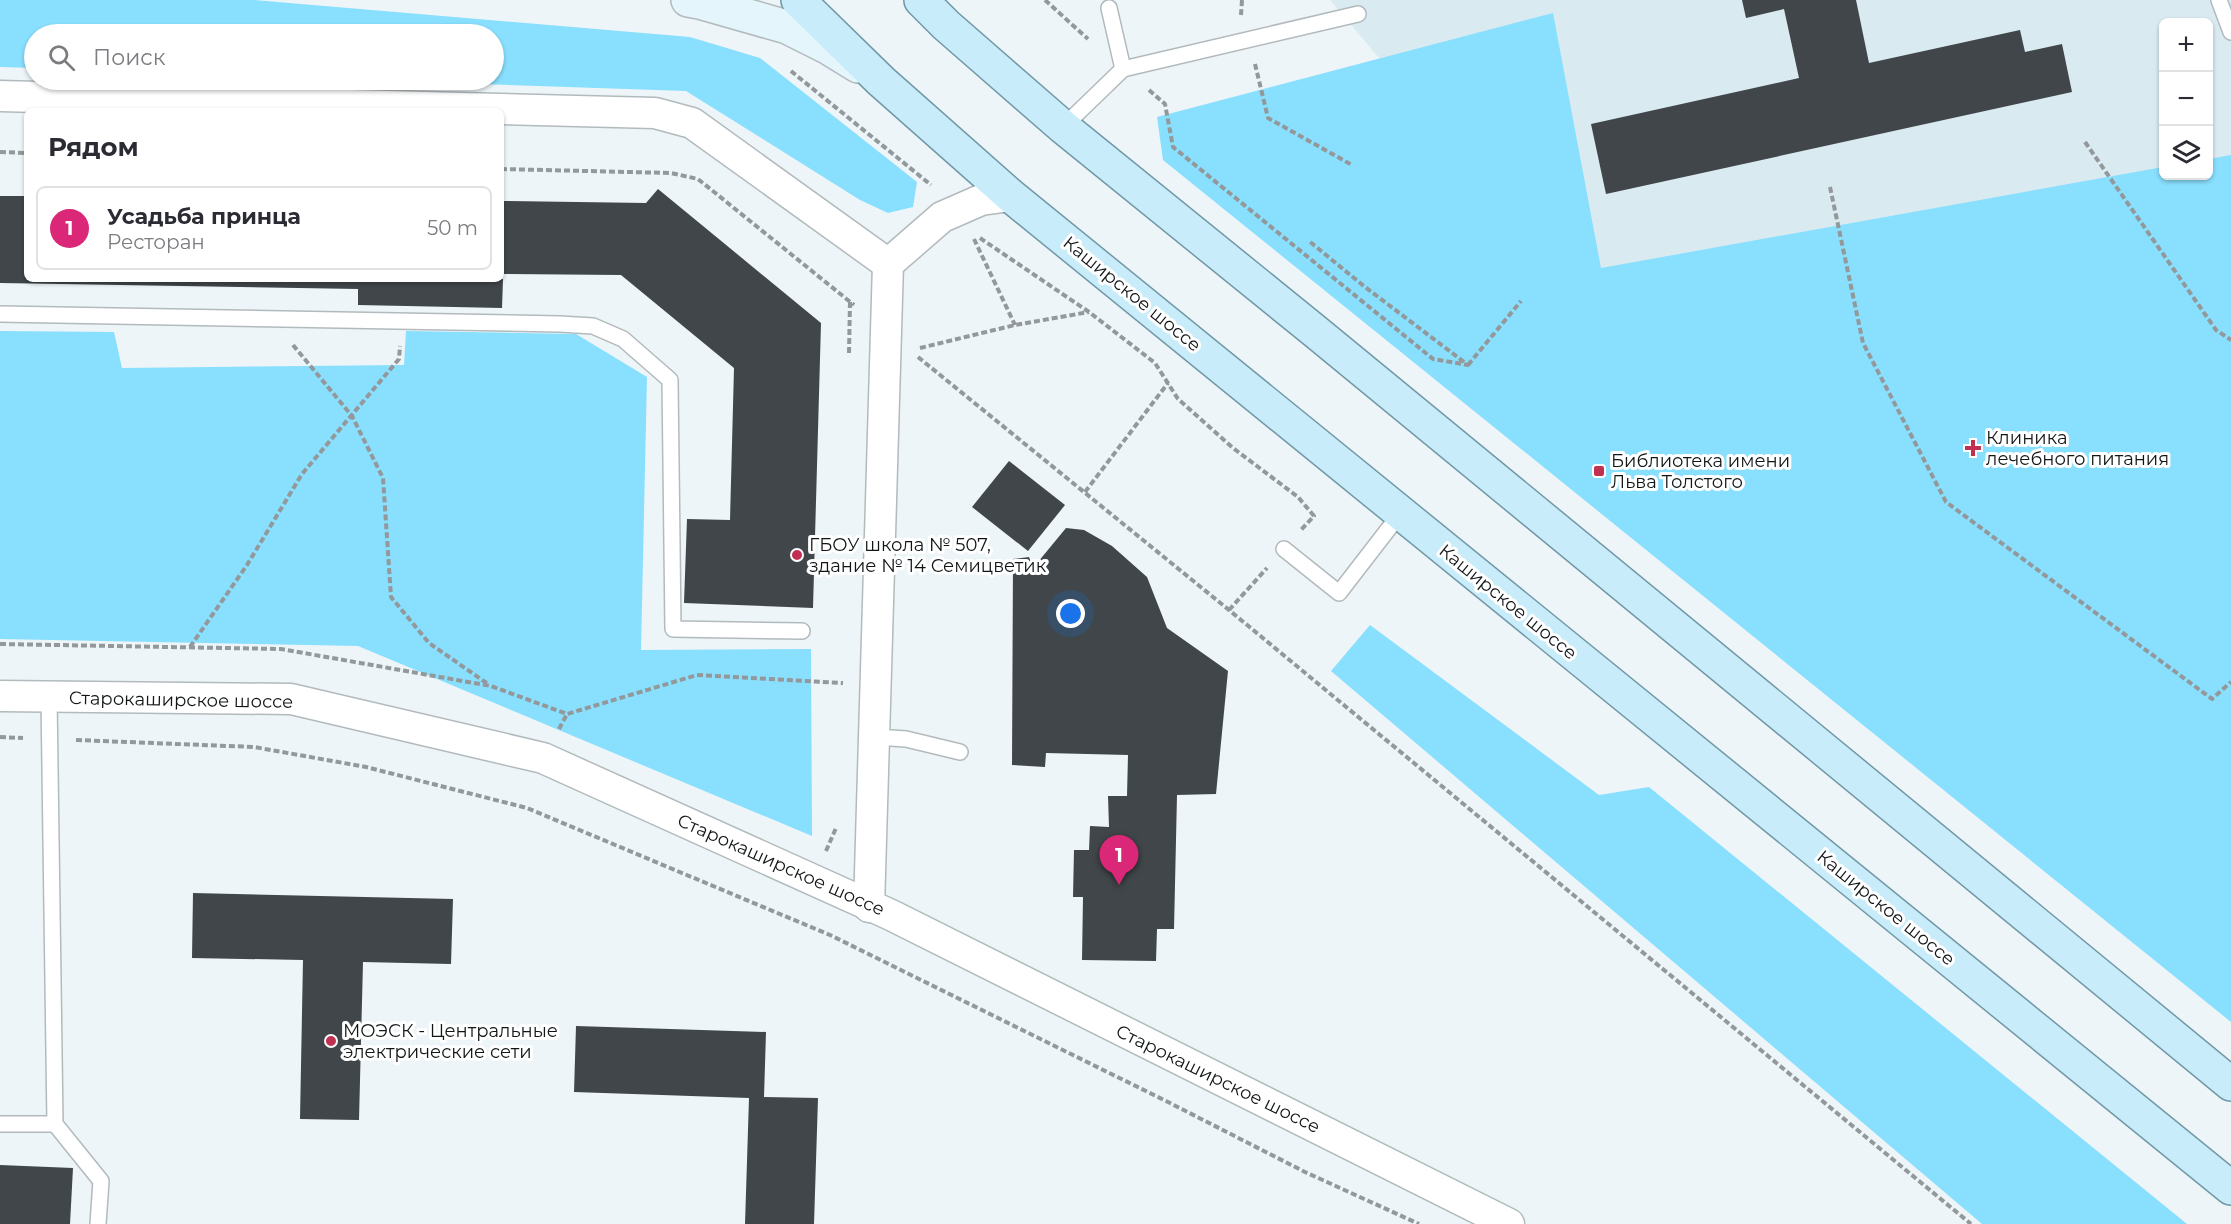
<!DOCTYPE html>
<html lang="ru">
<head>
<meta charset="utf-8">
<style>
	:root { --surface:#fff; --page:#f2f2f3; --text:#2b2b33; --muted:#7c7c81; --line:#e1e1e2; --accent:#db2777 }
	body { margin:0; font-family:Montserrat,sans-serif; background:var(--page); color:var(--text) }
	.controls { position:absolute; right:18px; top:18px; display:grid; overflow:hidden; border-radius:9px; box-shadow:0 2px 4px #0004 }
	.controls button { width:54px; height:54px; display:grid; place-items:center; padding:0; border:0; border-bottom:2px solid var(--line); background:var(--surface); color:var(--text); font:30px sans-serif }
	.you { position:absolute; left:1071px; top:614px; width:21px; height:21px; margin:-15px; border:4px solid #fff; border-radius:50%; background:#1a73e8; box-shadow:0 0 0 9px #1a73e833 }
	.badge { display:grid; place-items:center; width:39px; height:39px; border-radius:50%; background:var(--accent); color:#fff; font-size:20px; font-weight:700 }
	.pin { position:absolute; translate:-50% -50px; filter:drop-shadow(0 2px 3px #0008) }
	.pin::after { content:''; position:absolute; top:32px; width:21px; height:18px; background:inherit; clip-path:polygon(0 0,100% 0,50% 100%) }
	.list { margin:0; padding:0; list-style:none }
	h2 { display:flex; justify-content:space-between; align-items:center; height:78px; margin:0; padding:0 24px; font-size:26px }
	h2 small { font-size:20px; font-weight:400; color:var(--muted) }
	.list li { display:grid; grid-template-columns:39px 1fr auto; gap:18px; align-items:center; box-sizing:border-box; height:84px; margin:0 12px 12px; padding:0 12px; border:2px solid var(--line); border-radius:9px }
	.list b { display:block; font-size:22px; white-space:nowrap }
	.list p { margin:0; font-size:20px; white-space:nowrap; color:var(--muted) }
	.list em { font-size:20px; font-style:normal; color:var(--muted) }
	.icon { flex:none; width:33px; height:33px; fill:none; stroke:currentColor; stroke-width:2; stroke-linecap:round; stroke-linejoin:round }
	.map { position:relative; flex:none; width:2231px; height:1224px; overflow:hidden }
	.search { position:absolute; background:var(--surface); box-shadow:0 2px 4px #0004; left:24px; top:24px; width:480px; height:66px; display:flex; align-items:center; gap:15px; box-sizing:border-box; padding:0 21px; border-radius:33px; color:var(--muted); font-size:22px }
	.panel { position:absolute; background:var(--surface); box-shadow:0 2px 4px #0004; left:24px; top:108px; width:480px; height:174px; border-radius:9px }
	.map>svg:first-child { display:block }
	.built { fill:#daeaf1; fill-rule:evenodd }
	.green { fill:#89dffe }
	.building { fill:#404649 }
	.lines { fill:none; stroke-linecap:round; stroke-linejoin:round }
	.service-casing { stroke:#b2babd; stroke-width:18 }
	.minor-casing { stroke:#b2babd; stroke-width:33 }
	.secondary-casing { stroke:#b2babd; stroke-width:36 }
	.primary-casing { stroke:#7198a7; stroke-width:36 }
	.path { stroke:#93989b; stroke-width:4; stroke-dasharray:6 3; stroke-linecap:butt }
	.service { stroke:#fff; stroke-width:15 }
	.minor { stroke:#fff; stroke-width:30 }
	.secondary { stroke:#e4f5fc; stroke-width:33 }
	.primary { stroke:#c8ecf9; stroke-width:33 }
	.poi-dot { fill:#c03050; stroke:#fff; stroke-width:2 }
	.labels { text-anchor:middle; stroke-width:6; stroke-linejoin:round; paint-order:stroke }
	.street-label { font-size:18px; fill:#121516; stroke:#fff }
	.poi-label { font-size:18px; fill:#121516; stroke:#fff; text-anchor:start }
</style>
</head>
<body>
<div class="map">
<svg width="2231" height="1224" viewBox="0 0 2231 1224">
	<rect width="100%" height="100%" fill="#edf5f8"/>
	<path class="built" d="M1330,0H2231V868L1407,91ZM2164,22H2208V176H2164Z"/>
	<g class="green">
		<path d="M0,0H254L690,37L760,58L917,182L913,207L888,213L860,200L686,91L362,80H494V34H34V68L0,67Z"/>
		<path d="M1553,13L1601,268L2163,167L2164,176H2208L2209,159L2231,155V1022L1163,160L1157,117Z"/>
		<path d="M0,331L114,332L122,368L404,365L406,331L576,334L647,377L641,650L811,649L812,836L358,646L0,639Z"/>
		<path d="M1370,625L1599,795L1649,787L2187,1224H1982L1331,671Z"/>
	</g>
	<g class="building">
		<path d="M1742,0H1856L1869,63L2020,30L2025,52L2062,44L2072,92L1606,194L1591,124L1799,78L1784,9L1746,18Z"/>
		<path d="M658,189L821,323L813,608L684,603L687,519L730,520L734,368L621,275L501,274V201L646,203Z"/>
		<path d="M0,196H27V279H503L502,308L358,305V289L0,283Z"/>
		<path d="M1009,461L1065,505L1028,551L972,507Z"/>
		<path d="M1066,528L1084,530L1112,546L1147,577L1167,628L1228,671L1216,794L1177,795L1174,929H1157L1156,961L1082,960L1083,897H1073L1074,850H1089L1090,826L1109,827L1108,796H1127L1128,755L1046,753L1045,767L1012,765L1013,559L1029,557L1033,568Z"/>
		<path d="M193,893L453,899L451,964L363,962L359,1120L300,1119L303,960L192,958Z"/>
		<path d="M576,1026L766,1032L764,1097L818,1098L814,1224H745L749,1098L574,1092Z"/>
		<path d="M0,1165L73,1168L70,1224H0Z"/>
	</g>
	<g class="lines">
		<defs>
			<g id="service">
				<path d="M2219,0L2231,32"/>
				<path d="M1109,8L1123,69"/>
				<path d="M1063,127L1123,69L1358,14"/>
				<path d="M0,314L560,324L593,326L623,339L670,380L673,629L802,631"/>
				<path d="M1284,549L1339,593L1400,514"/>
				<path d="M49,697L55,1124L101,1181L98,1224"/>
				<path d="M876,737L906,739L960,752"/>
				<path d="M0,1124H55"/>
			</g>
			<g id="minor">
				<path d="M0,96L655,113L692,123L888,264"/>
				<path d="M0,696L291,699L543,758L891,915L1509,1224"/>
				<path d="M869,907L888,264L942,217L981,200L1011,196"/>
			</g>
			<path id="secondary" d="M688,0L699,2L787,27L827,47L858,66"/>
			<g id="primary">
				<path d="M798,0L881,81L1011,196L2231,1188"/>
				<path d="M921,0L946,25L1063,127L1316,332L2231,1084"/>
			</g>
		</defs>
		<use href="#service" class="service-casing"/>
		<use href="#minor" class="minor-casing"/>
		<use href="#secondary" class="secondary-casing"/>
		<use href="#primary" class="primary-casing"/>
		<g class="path">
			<path d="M1045,0L1088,39"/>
			<path d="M1241,15L1242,0"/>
			<path d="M1255,64L1268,118L1352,165"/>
			<path d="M791,71L931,185"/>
			<path d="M1149,90L1165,104L1173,147L1433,359L1468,365L1365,287L1309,241"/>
			<path d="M2085,142L2216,330L2231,340"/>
			<path d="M0,152L27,153"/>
			<path d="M501,169L671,173L698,179L854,305"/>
			<path d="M1830,187L1863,343L1946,502L2212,699L2231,682"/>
			<path d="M980,238L1089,312L1155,363L1178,399L1233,448L1298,497L1314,516L1300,531"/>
			<path d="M974,239L1015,325"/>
			<path d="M293,345L352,416L383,478L391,597L429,643L488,684"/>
			<path d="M920,348L1015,325L1089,312"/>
			<path d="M849,353L850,302"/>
			<path d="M918,357L1229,610L1971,1224"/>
			<path d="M1468,365L1521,301"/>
			<path d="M1085,492L1168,383"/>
			<path d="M1229,610L1267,568"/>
			<path d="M0,644L281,649L491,686L567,714L697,675L843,683"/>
			<path d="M190,647L247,565L302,474L399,359L400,346"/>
			<path d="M559,729L567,714"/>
			<path d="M0,737L23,738"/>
			<path d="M76,740L254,747L366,767L527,808L830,935L1166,1101L1305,1172L1419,1224"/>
			<path d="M826,851L836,828"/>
		</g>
		<use href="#service" class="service"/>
		<use href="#minor" class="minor"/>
		<use href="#secondary" class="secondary"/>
		<use href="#primary" class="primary"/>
	</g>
	<g class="poi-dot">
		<path d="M1970 439h6v6h6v6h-6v6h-6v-6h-6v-6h6z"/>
		<rect x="1593" y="465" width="12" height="12" rx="3"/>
		<circle cx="797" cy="555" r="6"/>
		<circle cx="331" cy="1041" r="6"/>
	</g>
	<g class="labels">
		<g class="street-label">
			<text transform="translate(1132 294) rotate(39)" y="6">Каширское шоссе</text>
			<text transform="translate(1508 602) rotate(39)" y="6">Каширское шоссе</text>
			<text transform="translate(181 700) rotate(1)" y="6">Старокаширское шоссе</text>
			<text transform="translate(781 865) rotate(24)" y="6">Старокаширское шоссе</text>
			<text transform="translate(1886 908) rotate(39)" y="6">Каширское шоссе</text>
			<text transform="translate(1218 1079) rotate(26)" y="6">Старокаширское шоссе</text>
		</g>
		<g class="poi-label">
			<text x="1986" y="444">Клиника<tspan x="1986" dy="21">лечебного питания</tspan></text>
			<text x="1611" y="467">Библиотека имени<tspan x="1611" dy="21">Льва Толстого</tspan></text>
			<text x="809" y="551">ГБОУ школа № 507,<tspan x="809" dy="21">здание № 14 Семицветик</tspan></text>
			<text x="343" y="1037">МОЭСК - Центральные<tspan x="343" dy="21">электрические сети</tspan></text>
		</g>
	</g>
</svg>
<div class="controls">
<button>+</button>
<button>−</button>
<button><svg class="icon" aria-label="layers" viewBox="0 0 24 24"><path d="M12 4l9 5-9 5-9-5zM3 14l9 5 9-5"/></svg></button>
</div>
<div class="you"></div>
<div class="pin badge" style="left:1119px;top:885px">1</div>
<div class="search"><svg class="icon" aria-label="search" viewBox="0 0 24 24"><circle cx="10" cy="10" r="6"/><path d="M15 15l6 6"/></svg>Поиск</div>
<section class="panel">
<h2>Рядом<small></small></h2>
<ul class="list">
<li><span class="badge">1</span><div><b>Усадьба принца</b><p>Ресторан</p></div><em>50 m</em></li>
</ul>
</section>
</div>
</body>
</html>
